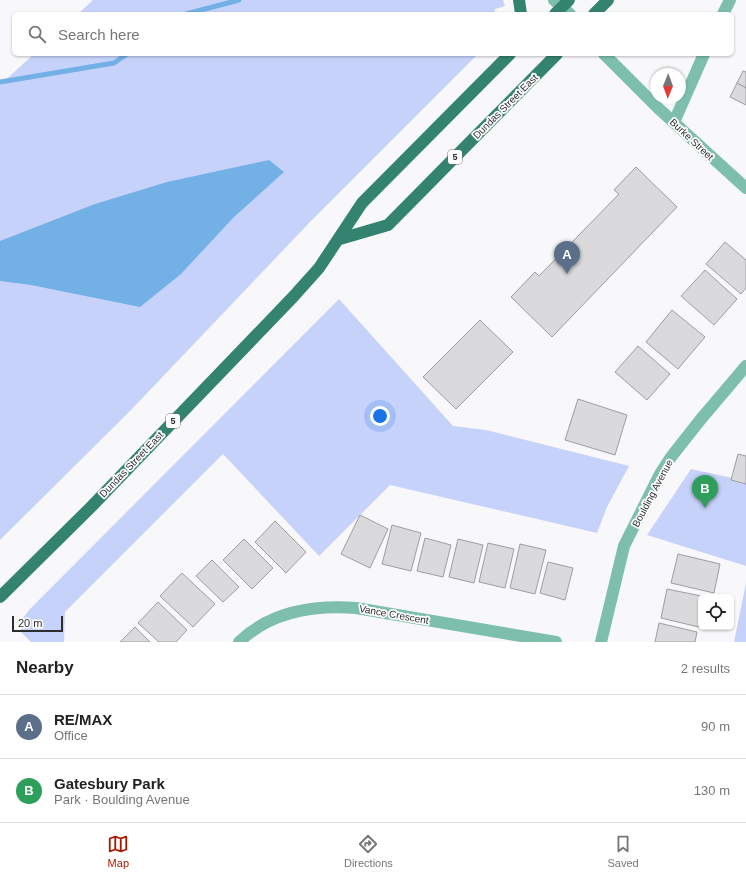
<!DOCTYPE html>
<html lang="en">
<head>
<meta charset="utf-8">
<style>
	:root { --surface:#fff; --page:#f2f2f2; --text:#222; --muted:#767676; --line:#e0e0e0; --accent:#a91900 }
	body { margin:0; font-family:Helvetica,sans-serif; background:var(--page); color:var(--text) }
	.controls { position:absolute; right:12px; bottom:12px; display:grid; overflow:hidden; border-radius:6px; box-shadow:0 1px 3px #0004 }
	.controls button { width:36px; height:36px; display:grid; place-items:center; padding:0; border:0; border-bottom:1px solid var(--line); background:var(--surface); color:var(--text); font:20px sans-serif }
	.compass { position:absolute; left:650px; top:68px; width:36px; height:36px; border-radius:50%; background:var(--surface); box-shadow:0 1px 3px #0004; rotate:181deg }
	.scale { position:absolute; left:12px; bottom:10px; width:51px; box-sizing:border-box; padding-left:4px; border:2px solid #2c2d2d; border-top:0; font-size:11px; line-height:14px; white-space:nowrap; color:#2c2d2d; -webkit-text-stroke:3px #fff; paint-order:stroke }
	.you { position:absolute; left:380px; top:416px; width:14px; height:14px; margin:-10px; border:3px solid #fff; border-radius:50%; background:#1a73e8; box-shadow:0 0 0 6px #1a73e833 }
	.badge { display:grid; place-items:center; width:26px; height:26px; border-radius:50%; background:var(--accent); color:#fff; font-size:13px; font-weight:700 }
	.pin { position:absolute; translate:-50% -33px; filter:drop-shadow(0 1px 2px #0008) }
	.pin::after { content:''; position:absolute; top:21px; width:14px; height:12px; background:inherit; clip-path:polygon(0 0,100% 0,50% 100%) }
	.list { margin:0; padding:0; list-style:none }
	h2 { display:flex; justify-content:space-between; align-items:center; height:52px; margin:0; padding:0 16px; font-size:17px }
	h2 small { font-size:13px; font-weight:400; color:var(--muted) }
	.list li { display:grid; grid-template-columns:26px 1fr auto; gap:12px; align-items:center; box-sizing:border-box; height:64px; padding:0 16px; border-top:1px solid var(--line) }
	.list b { display:block; font-size:15px; white-space:nowrap }
	.list p { margin:0; font-size:13px; white-space:nowrap; color:var(--muted) }
	.list em { font-size:13px; font-style:normal; color:var(--muted) }
	.icon { flex:none; width:22px; height:22px; fill:none; stroke:currentColor; stroke-width:2; stroke-linecap:round; stroke-linejoin:round }
	.map { position:relative; flex:none; width:746px; height:642px; overflow:hidden }
	.search { position:absolute; background:var(--surface); box-shadow:0 1px 3px #0004; left:12px; right:12px; top:12px; height:44px; display:flex; align-items:center; gap:10px; box-sizing:border-box; padding:0 14px; border-radius:6px; color:var(--muted); font-size:15px }
	.sheet { height:180px; background:var(--surface) }
	nav { display:flex; justify-content:space-around; align-items:center; box-sizing:border-box; height:56px; border-top:1px solid var(--line); background:var(--surface); font-size:11px; color:var(--muted) }
	nav a { display:grid; justify-items:center; gap:2px }
	nav .on { color:var(--accent) }
	.map>svg:first-child { display:block }
	.green { fill:#c7d2fb }
	.water { fill:#72b0e6 }
	.lines { fill:none; stroke-linecap:round; stroke-linejoin:round }
	.stream { stroke:#72b0e6; stroke-width:5 }
	.building { fill:#dad9db; stroke:#9e9d9f }
	.minor { stroke:#7dbfac; stroke-width:12 }
	.major { stroke:#348370; stroke-width:12 }
	.labels { text-anchor:middle; stroke-width:3.5; stroke-linejoin:round; paint-order:stroke }
	.shield { fill:#fff; stroke:#6b6c6c; stroke-width:1 }
	.shield-label { font-size:9px; font-weight:bold; fill:#2c2d2d }
	.street-label { font-size:10px; fill:#2c2d2d; stroke:#fff }
</style>
</head>
<body>
<div class="map">
<svg width="746" height="642" viewBox="0 0 746 642">
	<rect width="100%" height="100%" fill="#f8f8fa"/>
	<g class="green">
		<path d="M93,0H503L505,6L495,9L494,14H78Z"/>
		<path d="M34,54H478L310,222L130,411L0,540V85Z"/>
		<path d="M339,299L453,426L486,430L629,466L607,507L597,533L390,485L319,556L223,454L65,612L64,642H31L21,632V621L29,610Z"/>
		<path d="M691,469L746,481V566L647,535Z"/>
		<path d="M746,583V642H734Z"/>
	</g>
	<path class="water" d="M269,160L284,172L233,218L181,274L140,307L31,285L0,281V241L95,204L167,182Z"/>
	<g class="lines">
		<g class="stream">
			<path d="M186,14L239,0"/>
			<path d="M0,82L114,63L127,54"/>
		</g>
	</g>
	<g class="building">
		<path d="M743,71L746,72V88L737,83Z"/>
		<path d="M737,83L746,88V105L730,97Z"/>
		<path d="M636,167L677,207L552,337L511,297L535,272L539,276L619,194L614,190Z"/>
		<path d="M725,242L746,260V288L741,294L706,264Z"/>
		<path d="M705,270L737,299L714,325L681,296Z"/>
		<path d="M672,310L705,337L678,369L646,342Z"/>
		<path d="M480,320L513,352L456,409L423,377Z"/>
		<path d="M638,346L670,374L647,400L615,372Z"/>
		<path d="M578,399L627,415L615,455L565,440Z"/>
		<path d="M738,454L746,456V484L731,480Z"/>
		<path d="M360,515L388,529L370,568L341,554Z"/>
		<path d="M275,521L306,552L286,573L255,542Z"/>
		<path d="M392,525L421,533L411,571L382,564Z"/>
		<path d="M425,538L451,545L443,577L417,571Z"/>
		<path d="M244,539L273,568L252,589L223,560Z"/>
		<path d="M458,539L483,545L474,583L449,577Z"/>
		<path d="M488,543L514,549L505,588L479,582Z"/>
		<path d="M520,544L546,550L535,594L510,588Z"/>
		<path d="M678,554L720,564L714,593L671,583Z"/>
		<path d="M212,560L239,587L223,602L196,576Z"/>
		<path d="M548,562L573,568L565,600L540,593Z"/>
		<path d="M182,573L215,604L193,627L160,596Z"/>
		<path d="M667,589L706,597H701V627L703,628L661,618Z"/>
		<path d="M158,602L187,630L176,642H159L138,623Z"/>
		<path d="M659,623L697,632L695,642H655Z"/>
		<path d="M135,627L150,642H120Z"/>
	</g>
	<g class="lines">
		<g class="minor">
			<path d="M554,0L570,14"/>
			<path d="M723,14L730,0"/>
			<path d="M604,54L658,108L746,188"/>
			<path d="M674,122L704,54"/>
			<path d="M239,642C270,612 314,605 356,608L556,642"/>
			<path d="M601,642L624,546L660,474L671,457L701,419L746,366"/>
		</g>
		<g class="major">
			<path d="M519,0L521,14"/>
			<path d="M555,14L569,0"/>
			<path d="M594,14L608,0"/>
			<path d="M340,239L388,225L557,54"/>
			<path d="M0,597L92,506L293,297L319,268L362,203L510,54"/>
		</g>
	</g>
	<g class="labels">
		<g class="shield">
			<rect x="448" y="150" width="14" height="14" rx="3"/>
			<rect x="166" y="414" width="14" height="14" rx="3"/>
		</g>
		<g class="shield-label">
			<text x="455" y="160">5</text>
			<text x="173" y="424">5</text>
		</g>
		<g class="street-label">
			<text transform="translate(505 106) rotate(-45)" y="4">Dundas Street East</text>
			<text transform="translate(692 139) rotate(43)" y="4">Burke Street</text>
			<text transform="translate(131 464) rotate(-46)" y="4">Dundas Street East</text>
			<text transform="translate(652 493) rotate(-62)" y="4">Boulding Avenue</text>
			<text transform="translate(394 614) rotate(10)" y="4">Vance Crescent</text>
		</g>
	</g>
</svg>
<div class="controls">
<button><svg class="icon" aria-label="locate" viewBox="0 0 24 24"><circle cx="12" cy="12" r="6"/><path d="M12 2v4M12 18v4M2 12h4M18 12h4"/></svg></button>
</div>
<svg class="compass" viewBox="-18 -18 36 36"><path d="M0-13l5 13h-10z" fill="#e53935"/><path d="M0 13l5-13h-10z" fill="#767676"/></svg>
<div class="scale">20 m</div>
<div class="you"></div>
<div class="pin badge" style="left:567px;top:274px;background:#5c6f8a">A</div>
<div class="pin badge" style="left:705px;top:508px;background:#2e9e5b">B</div>
<div class="search"><svg class="icon" aria-label="search" viewBox="0 0 24 24"><circle cx="10" cy="10" r="6"/><path d="M15 15l6 6"/></svg>Search here</div>
</div>
<section class="sheet">
<h2>Nearby<small>2 results</small></h2>
<ul class="list">
<li><span class="badge" style="background:#5c6f8a">A</span><div><b>RE/MAX</b><p>Office</p></div><em>90 m</em></li>
<li><span class="badge" style="background:#2e9e5b">B</span><div><b>Gatesbury Park</b><p>Park · Boulding Avenue</p></div><em>130 m</em></li>
</ul>
</section>
<nav>
<a class="on"><svg class="icon" aria-label="map" viewBox="0 0 24 24"><path d="M3 6l6-2 6 2 6-2v14l-6 2-6-2-6 2zM9 4v14M15 6v14"/></svg>Map</a>
<a><svg class="icon" aria-label="directions" viewBox="0 0 24 24"><path d="M12 3l9 9-9 9-9-9zM9 14v-3h6M13 9l2 2-2 2"/></svg>Directions</a>
<a><svg class="icon" aria-label="saved" viewBox="0 0 24 24"><path d="M7 4h10v16l-5-4-5 4z"/></svg>Saved</a>
</nav>
</body>
</html>
